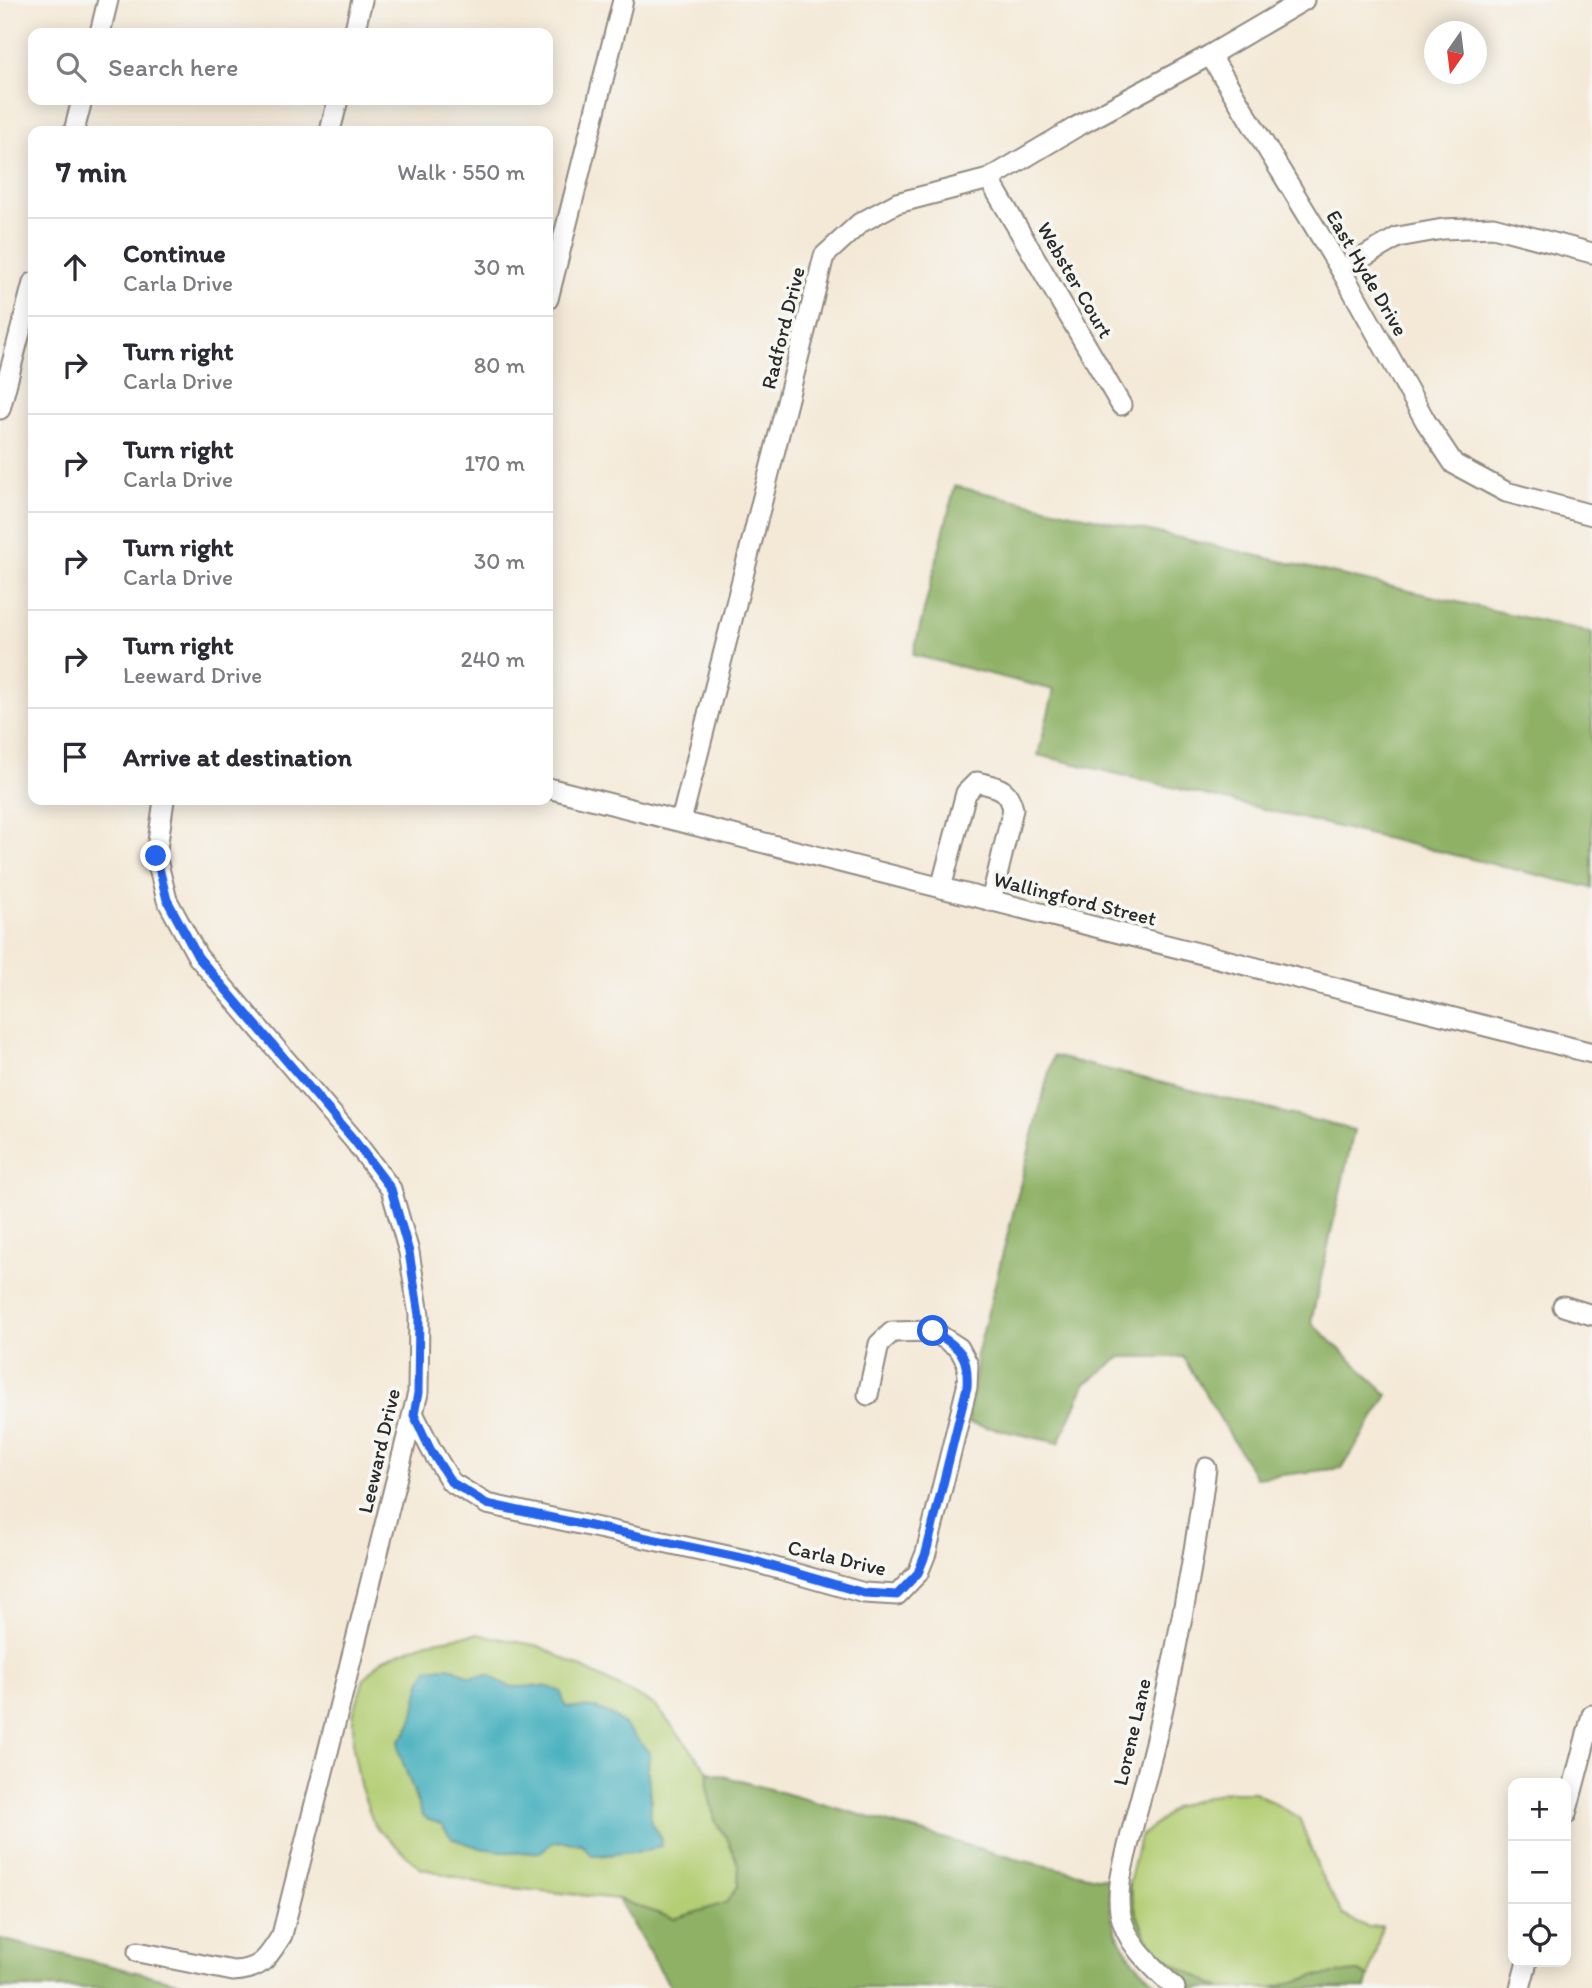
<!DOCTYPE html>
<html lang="en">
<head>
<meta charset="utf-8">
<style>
	:root { --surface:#fff; --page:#f2f2f3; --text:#2b2b33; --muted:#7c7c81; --line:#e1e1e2 }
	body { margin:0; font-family:Itim,sans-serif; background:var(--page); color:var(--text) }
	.controls { position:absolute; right:21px; bottom:21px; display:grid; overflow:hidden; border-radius:14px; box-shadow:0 4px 18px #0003 }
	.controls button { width:63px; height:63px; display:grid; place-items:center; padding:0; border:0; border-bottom:2px solid var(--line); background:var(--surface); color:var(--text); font:35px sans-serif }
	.compass { position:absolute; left:1424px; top:21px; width:63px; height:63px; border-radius:50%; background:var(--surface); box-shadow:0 4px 18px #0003; rotate:194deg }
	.stop { position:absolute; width:21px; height:21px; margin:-16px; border:5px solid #2563eb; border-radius:50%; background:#fff }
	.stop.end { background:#2563eb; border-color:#fff; box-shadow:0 2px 7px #0008 }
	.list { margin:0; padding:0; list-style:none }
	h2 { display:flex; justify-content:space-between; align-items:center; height:91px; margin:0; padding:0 28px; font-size:30px }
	h2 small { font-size:23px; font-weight:400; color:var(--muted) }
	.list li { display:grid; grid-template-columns:46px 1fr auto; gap:21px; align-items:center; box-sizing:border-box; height:98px; padding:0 28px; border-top:2px solid var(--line) }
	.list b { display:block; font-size:26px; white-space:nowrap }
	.list p { margin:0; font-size:23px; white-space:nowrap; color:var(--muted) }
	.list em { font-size:23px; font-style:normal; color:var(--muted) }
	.icon { flex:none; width:38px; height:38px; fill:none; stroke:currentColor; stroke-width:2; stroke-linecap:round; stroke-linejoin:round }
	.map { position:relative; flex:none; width:1592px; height:1988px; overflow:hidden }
	.search { position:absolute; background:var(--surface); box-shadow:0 4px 18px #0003; left:28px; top:28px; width:525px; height:77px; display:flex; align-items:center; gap:18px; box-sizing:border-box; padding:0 24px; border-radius:14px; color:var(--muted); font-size:26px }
	.panel { position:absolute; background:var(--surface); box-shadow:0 4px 18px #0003; left:28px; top:126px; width:525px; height:679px; border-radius:14px }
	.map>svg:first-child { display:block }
	.green { fill:#b3ce73; stroke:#6f7c4f; stroke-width:2; fill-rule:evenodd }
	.forest { fill:#8eb165; stroke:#5c6e48; stroke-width:2 }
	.water { fill:#3fadbc; stroke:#356c74; stroke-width:2 }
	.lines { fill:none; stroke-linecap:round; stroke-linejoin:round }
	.street-casing { stroke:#908a81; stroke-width:23 }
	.street { stroke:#fff; stroke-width:19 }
	.route { stroke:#2563eb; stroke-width:9 }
	.labels { text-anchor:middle; stroke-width:7; stroke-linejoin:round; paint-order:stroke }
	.street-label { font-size:21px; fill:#2b2b2b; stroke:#f6f6f2 }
</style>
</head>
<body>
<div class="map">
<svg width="1592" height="1988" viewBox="0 0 1592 1988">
	<rect width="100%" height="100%" fill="#f6f6f2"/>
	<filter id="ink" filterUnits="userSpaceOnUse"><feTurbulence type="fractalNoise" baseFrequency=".0143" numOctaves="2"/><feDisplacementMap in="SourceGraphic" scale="14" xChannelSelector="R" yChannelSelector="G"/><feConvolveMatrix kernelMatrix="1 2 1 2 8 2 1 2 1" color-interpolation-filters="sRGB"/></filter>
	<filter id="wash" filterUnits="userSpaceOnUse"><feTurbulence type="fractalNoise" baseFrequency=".00686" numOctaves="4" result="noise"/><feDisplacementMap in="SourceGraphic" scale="28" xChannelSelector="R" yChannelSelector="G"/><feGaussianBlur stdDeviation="1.57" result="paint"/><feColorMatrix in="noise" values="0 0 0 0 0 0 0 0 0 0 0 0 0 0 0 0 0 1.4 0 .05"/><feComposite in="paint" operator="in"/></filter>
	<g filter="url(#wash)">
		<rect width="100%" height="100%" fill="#f4e9d7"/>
		<g class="green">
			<path d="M476,1634L539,1646L655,1705L709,1772L707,1787L715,1822L728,1840L739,1866L738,1886L726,1903L674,1919L618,1899L493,1886L420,1868L374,1825L360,1785L353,1747V1715L364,1679L383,1659L427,1642ZM453,1668L470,1677L490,1675C503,1687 518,1692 535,1685L565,1706L571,1709L597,1708L624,1725L647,1767V1777L652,1800L650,1811L652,1823L662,1839C639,1849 618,1856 593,1856L582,1844L561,1841L552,1843L540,1852L513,1853L481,1848L453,1839L441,1824L427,1819L422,1813L416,1801L399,1741C416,1724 417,1701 422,1678Z"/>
			<path d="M1222,1792H1255L1299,1818L1320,1873L1343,1915L1367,1927L1382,1926L1369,1977L1358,1972L1315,1976L1273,1988H1221L1176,1965L1149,1942L1133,1906L1129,1884L1140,1837L1175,1807Z"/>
		</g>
		<g class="forest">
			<path d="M955,486L1592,633V888L1038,755L1054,690L913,655Z"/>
			<path d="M1053,1056L1354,1130L1311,1322L1388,1395L1342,1468L1256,1478L1183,1357H1121L1085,1384L1059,1443L968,1423L977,1365L976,1359Z"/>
			<path d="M709,1772L1020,1860L1110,1880C1106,1933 1125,1954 1161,1988H671L618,1899L674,1919L726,1903L738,1886L739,1866L728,1840L716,1822L707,1787Z"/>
			<path d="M1128,1884C1134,1902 1138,1923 1148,1940C1162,1962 1199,1977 1221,1988H1191C1171,1969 1142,1949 1132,1922C1128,1910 1129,1897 1128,1884Z"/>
			<path d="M0,1939L202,1988H0Z"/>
			<path d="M1358,1972L1369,1977L1366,1988H1273L1315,1976Z"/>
		</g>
		<path class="water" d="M444,1667L453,1668L470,1677L490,1675C519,1700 531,1676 561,1692L565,1706C574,1710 584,1706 593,1708C617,1711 635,1737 650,1754C645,1775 650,1779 651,1799C652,1806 649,1813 651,1821C654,1831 662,1835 661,1846L645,1851L592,1856L582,1844L561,1841L552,1843L540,1852L513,1853L481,1848L453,1839L441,1824L427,1819L422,1814L399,1752V1741C421,1720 412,1693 428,1669Z"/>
	</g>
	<g filter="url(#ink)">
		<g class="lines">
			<defs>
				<g id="street">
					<path d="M100,33L108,0"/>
					<path d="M354,33L362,0"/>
					<path d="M1210,55L1341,270L1426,422L1454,464L1506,492L1592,515"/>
					<path d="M74,131L82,100"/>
					<path d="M330,131L338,100"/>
					<path d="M989,179L1121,405"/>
					<path d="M1341,270L1398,237L1443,229L1493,227L1592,253"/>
					<path d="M548,299L623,0"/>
					<path d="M0,409L33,283"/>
					<path d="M548,788L1592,1053"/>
					<path d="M681,821L824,256L860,223L897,203L989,179L1076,127L1210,55L1304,0"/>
					<path d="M941,888L966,793L977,782C997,787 1008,787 1013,809L991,901"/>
					<path d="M1563,1306L1592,1315"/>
					<path d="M414,1415L431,1449L451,1482L487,1504L751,1561L864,1593L897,1595L918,1573L926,1553L967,1387L968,1365L959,1348L933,1331L892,1332L879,1344L868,1395"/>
					<path d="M1566,1814L1592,1715"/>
					<path d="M138,1952L233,1971C262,1970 268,1957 282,1935L418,1393L419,1315L409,1252L391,1189L354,1140L198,957L167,900L156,856L164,800"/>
					<path d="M1175,1988C1152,1966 1126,1945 1120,1912C1116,1885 1125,1860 1131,1834C1140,1799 1150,1765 1158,1730C1178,1643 1195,1556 1206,1468"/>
					<path d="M1520,1988L1527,1962"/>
				</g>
			</defs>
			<use href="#street" class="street-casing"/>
			<use href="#street" class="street"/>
		</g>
	</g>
	<g class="lines" filter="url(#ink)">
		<path class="route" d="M156,856L167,900L198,957L354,1140L391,1189L409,1252L419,1315L418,1393L414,1415L430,1449L451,1482L487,1504L751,1560L864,1593L897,1595L918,1573L926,1553L967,1387C969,1353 960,1349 933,1331"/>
	</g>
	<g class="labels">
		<g class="street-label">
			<text transform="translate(1367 273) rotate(60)" y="7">East Hyde Drive</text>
			<text transform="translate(1075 280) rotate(60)" y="7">Webster Court</text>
			<text transform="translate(783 328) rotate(-76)" y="7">Radford Drive</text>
			<text transform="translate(1075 899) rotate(14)" y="7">Wallingford Street</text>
			<text transform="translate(379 1451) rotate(-77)" y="7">Leeward Drive</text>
			<text transform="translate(837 1558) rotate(13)" y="7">Carla Drive</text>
			<text transform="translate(1132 1732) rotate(-77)" y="7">Lorene Lane</text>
		</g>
	</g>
</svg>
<div class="controls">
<button>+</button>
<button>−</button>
<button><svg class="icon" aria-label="locate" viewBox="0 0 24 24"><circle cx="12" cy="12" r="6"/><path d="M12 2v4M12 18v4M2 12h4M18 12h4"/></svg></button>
</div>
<svg class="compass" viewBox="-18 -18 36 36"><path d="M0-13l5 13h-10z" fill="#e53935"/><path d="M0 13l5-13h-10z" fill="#7c7c81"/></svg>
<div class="stop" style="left:933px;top:1331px"></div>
<div class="stop end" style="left:156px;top:856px"></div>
<div class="search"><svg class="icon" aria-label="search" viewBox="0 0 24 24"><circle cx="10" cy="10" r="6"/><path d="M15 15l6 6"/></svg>Search here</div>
<section class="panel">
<h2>7 min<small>Walk · 550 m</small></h2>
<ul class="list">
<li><svg class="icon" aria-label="ahead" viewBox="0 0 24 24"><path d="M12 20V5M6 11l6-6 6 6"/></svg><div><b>Continue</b><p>Carla Drive</p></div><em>30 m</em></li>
<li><svg class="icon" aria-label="right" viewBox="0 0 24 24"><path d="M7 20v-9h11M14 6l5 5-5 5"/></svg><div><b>Turn right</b><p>Carla Drive</p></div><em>80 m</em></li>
<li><svg class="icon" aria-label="right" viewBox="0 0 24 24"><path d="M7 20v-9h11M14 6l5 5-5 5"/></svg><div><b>Turn right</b><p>Carla Drive</p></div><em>170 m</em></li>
<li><svg class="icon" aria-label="right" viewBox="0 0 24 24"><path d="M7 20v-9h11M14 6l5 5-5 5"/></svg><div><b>Turn right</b><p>Carla Drive</p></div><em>30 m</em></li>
<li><svg class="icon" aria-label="right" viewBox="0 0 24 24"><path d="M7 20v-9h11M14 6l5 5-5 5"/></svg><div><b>Turn right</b><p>Leeward Drive</p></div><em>240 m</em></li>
<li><svg class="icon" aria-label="arrive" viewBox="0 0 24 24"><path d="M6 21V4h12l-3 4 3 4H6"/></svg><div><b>Arrive at destination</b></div></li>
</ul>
</section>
</div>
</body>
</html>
